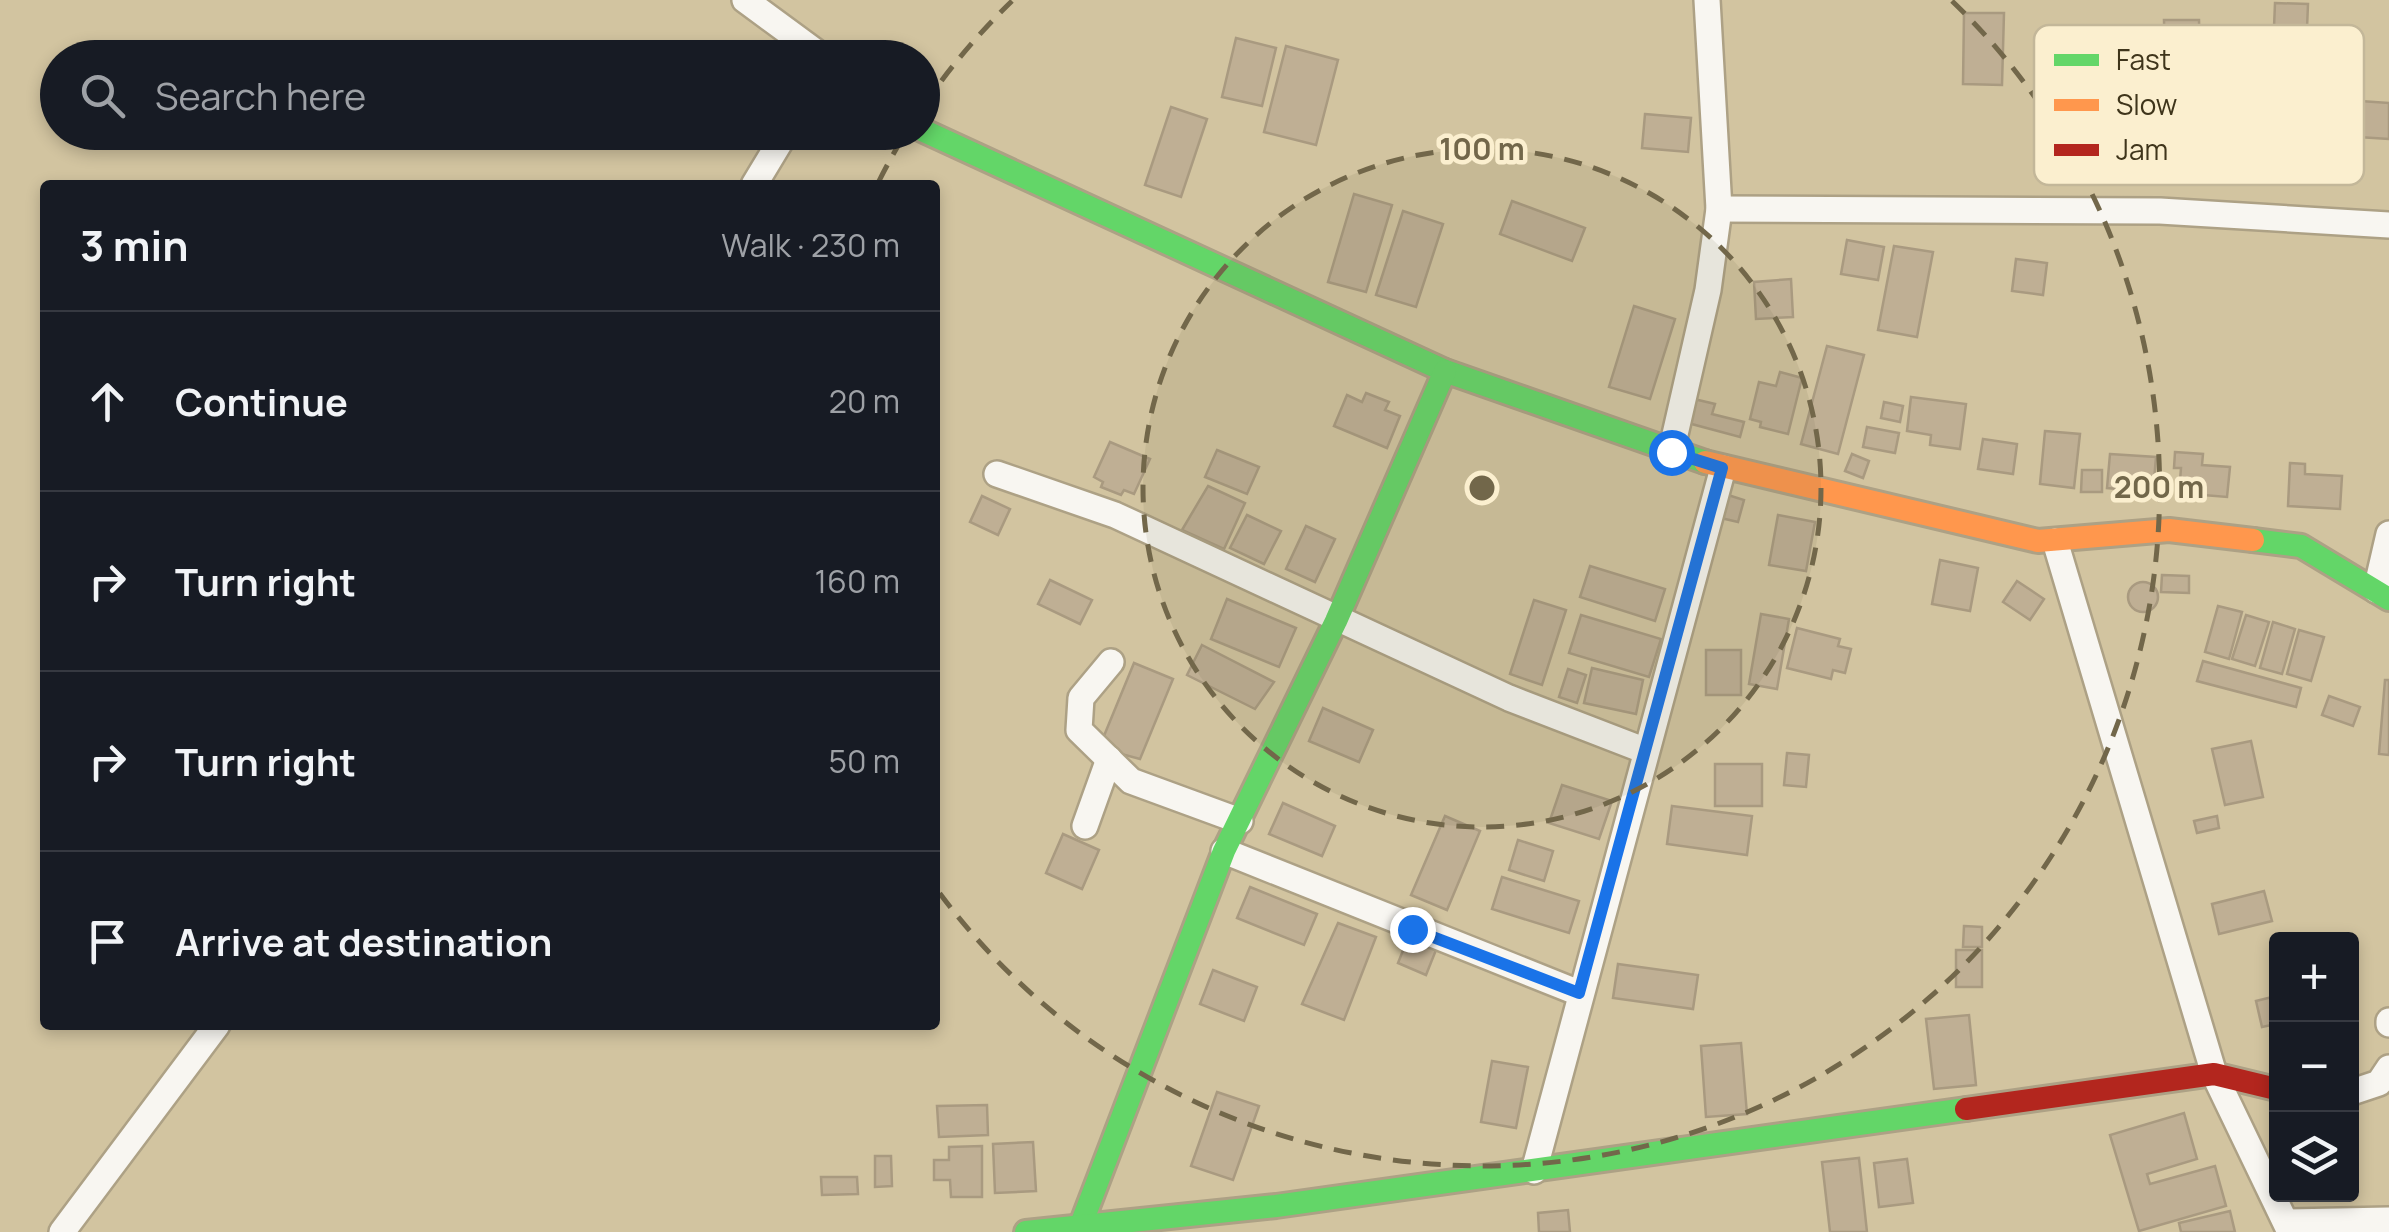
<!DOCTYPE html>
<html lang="en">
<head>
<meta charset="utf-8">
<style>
	:root { --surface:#171b24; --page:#242831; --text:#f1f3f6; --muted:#9ea1a6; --line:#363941 }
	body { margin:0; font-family:Manrope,sans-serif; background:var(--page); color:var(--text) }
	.controls { position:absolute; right:30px; bottom:30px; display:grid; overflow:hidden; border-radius:10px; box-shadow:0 5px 15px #0003 }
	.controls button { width:90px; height:90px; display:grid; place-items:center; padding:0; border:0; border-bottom:2px solid var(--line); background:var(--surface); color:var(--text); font:50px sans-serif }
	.stop { position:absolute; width:30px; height:30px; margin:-22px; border:8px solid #1a73e8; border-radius:50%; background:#fff }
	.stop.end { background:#1a73e8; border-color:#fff; box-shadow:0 2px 10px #0008 }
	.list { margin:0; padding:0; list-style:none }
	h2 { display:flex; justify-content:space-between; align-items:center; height:130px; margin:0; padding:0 40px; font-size:42px }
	h2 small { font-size:32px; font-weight:400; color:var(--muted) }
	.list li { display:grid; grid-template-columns:65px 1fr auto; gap:30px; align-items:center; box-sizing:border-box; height:180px; padding:0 40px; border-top:2px solid var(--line) }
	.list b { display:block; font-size:38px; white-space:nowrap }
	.list em { font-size:32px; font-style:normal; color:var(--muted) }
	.icon { flex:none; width:55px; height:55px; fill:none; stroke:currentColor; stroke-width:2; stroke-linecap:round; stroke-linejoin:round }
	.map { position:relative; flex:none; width:2389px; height:1232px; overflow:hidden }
	.search { position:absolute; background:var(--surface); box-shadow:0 5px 15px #0003; left:40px; top:40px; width:900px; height:110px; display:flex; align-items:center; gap:25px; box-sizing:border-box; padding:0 35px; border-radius:55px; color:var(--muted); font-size:38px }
	.panel { position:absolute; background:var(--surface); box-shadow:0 5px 15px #0003; left:40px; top:180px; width:900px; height:850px; border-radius:10px }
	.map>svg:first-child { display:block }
	.building { fill:#bfaf94; stroke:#a99a80; stroke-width:2.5 }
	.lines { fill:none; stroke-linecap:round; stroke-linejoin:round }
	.street-casing { stroke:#ada185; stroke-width:30 }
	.fast-casing { stroke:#ada185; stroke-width:28 }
	.slow-casing { stroke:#ada185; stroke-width:28 }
	.jam-casing { stroke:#ada185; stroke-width:28 }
	.street { stroke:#f8f6f1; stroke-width:25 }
	.fast { stroke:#63d668; stroke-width:22 }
	.slow { stroke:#ff974d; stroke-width:22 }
	.jam { stroke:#b3261e; stroke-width:22 }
	.route { stroke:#1a73e8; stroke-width:12 }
	.ring { fill:none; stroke:#72674a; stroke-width:5; stroke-dasharray:18 12 }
	.key { fill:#fbefcf; stroke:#c3b799; stroke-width:2.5 }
	.key-label { font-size:28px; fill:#3f351b }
	.centre { fill:#72674a; stroke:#fbefcf; stroke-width:5 }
	.ring-label { font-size:30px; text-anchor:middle; font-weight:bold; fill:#72674a; stroke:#fbefcf; stroke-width:9; stroke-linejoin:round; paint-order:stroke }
</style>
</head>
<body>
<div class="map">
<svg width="2389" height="1232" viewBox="0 0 2389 1232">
	<rect width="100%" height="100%" fill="#d2c4a0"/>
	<g class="building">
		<path d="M2275,3L2308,4L2306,53L2273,52Z"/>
		<path d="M1964,13H2004L2002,85L1963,84Z"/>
		<path d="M2164,20H2199L2200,60L2165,61Z"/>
		<path d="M1236,38L1276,48L1262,106L1222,97Z"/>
		<path d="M1286,46L1338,60L1316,145L1264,132Z"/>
		<path d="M2346,100L2389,103V139L2343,136Z"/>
		<path d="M1171,107L1207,119L1181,197L1145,185Z"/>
		<path d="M1645,114L1691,118L1688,152L1642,148Z"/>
		<path d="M1354,194L1392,205L1366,292L1328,282Z"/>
		<path d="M1512,201L1585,228L1572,261L1500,234Z"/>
		<path d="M1403,211L1443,224L1416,307L1376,295Z"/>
		<path d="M1847,240L1884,247L1878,280L1841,274Z"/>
		<path d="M1894,246L1933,252L1917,337L1878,330Z"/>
		<path d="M2016,259L2047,263L2043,295L2012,291Z"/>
		<path d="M1791,279L1793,317L1756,319L1754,282Z"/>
		<path d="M1634,306L1675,319L1650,399L1609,387Z"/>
		<path d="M1827,346L1864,355L1838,454L1801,444Z"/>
		<path d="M1780,372L1802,378L1788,434L1760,427L1761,422L1750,419L1759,382L1776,386Z"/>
		<path d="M1366,393L1389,402L1385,410L1400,416L1387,448L1334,426L1347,395L1362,402Z"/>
		<path d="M1911,397L1966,404L1960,449L1930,445L1931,435L1907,431Z"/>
		<path d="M1694,399L1715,404L1712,414L1744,422L1740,437L1688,423Z"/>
		<path d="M1884,402L1903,406L1900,422L1881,418Z"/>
		<path d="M1867,427L1899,433L1895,453L1863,447Z"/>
		<path d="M2045,431L2080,434L2074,488L2040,484Z"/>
		<path d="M1983,439L2017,444L2013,474L1978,469Z"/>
		<path d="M1110,442L1150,459L1134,494L1124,490L1121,495L1101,487L1103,482L1094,477Z"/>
		<path d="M1217,450L1259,467L1247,494L1205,477Z"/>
		<path d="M2175,452L2203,454L2202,465L2230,467L2227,497L2179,493L2181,468H2174Z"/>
		<path d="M1852,454L1869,461L1863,478L1845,471Z"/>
		<path d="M2110,454L2156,457L2153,492L2107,488Z"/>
		<path d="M2290,463L2305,464V474L2342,476L2340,509L2288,506Z"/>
		<path d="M2082,470H2102V492H2081Z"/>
		<path d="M1208,486L1245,503L1224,549L1182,530Z"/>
		<path d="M1728,495L1744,500L1738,522L1721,518Z"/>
		<path d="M982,496L1010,509L998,535L970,522Z"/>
		<path d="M1247,515L1281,531L1264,564L1230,548Z"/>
		<path d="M1778,515L1815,522L1806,571L1769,565Z"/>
		<path d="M1306,526L1335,539L1315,582L1286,569Z"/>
		<path d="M1940,560L1978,568L1970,611L1932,604Z"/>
		<path d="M1590,566L1665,589L1655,621L1580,597Z"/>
		<path d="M2162,575L2189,576V593L2161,592Z"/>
		<path d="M1050,580L1092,600L1080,624L1038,604Z"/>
		<path d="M2017,581L2044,599L2030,620L2003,602Z"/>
		<circle cx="2143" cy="597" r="15"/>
		<path d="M1227,599L1296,628L1279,667L1211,639Z"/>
		<path d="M1534,600L1566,610L1542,685L1510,674Z"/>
		<path d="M2218,606L2242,612L2229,659L2205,652Z"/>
		<path d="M1761,614L1789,619L1777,689L1749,684Z"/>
		<path d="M1581,615L1661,639L1649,677L1569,653Z"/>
		<path d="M2246,615L2269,622L2255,666L2232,659Z"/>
		<path d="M2273,622L2295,629L2282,674L2260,668Z"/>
		<path d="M1797,628L1840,639L1838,646L1851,649L1845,673L1833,670L1831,679L1787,668Z"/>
		<path d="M2299,630L2324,637L2311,681L2287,674Z"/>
		<path d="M1202,645L1274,682L1255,709L1187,675Z"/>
		<rect x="1706" y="650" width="35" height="45"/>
		<path d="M2203,661L2301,688L2296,707L2197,681Z"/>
		<path d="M1134,663L1173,679L1140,759L1099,748Z"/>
		<path d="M1592,668L1643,680L1636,714L1584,703Z"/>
		<path d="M1568,669L1586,675L1577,703L1559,697Z"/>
		<path d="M2385,680H2389V755L2379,754Z"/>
		<path d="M2329,696L2360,707L2353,726L2322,715Z"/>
		<path d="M1323,708L1373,730L1359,762L1309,741Z"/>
		<path d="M2251,741L2263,797L2225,805L2212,749Z"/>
		<path d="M1787,753L1809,755L1806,787L1784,785Z"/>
		<rect x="1715" y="764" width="47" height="42"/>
		<path d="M1562,785L1612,801L1599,839L1549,823Z"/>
		<path d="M1283,803L1335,826L1322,856L1269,834Z"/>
		<path d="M1672,806L1752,816L1747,855L1667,844Z"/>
		<path d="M1445,816L1480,831L1447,910L1411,895Z"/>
		<path d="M2217,816L2219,828L2197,833L2194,821Z"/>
		<path d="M1063,834L1099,850L1082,889L1046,873Z"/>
		<path d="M1518,840L1553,851L1544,881L1509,870Z"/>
		<path d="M1502,877L1579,901L1569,933L1492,909Z"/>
		<path d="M1250,887L1317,914L1304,945L1237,918Z"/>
		<path d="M2264,891L2272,921L2219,934L2212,904Z"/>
		<path d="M1338,923L1376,937L1344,1020L1302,1004Z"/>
		<path d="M1964,926L1982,927V947H1963Z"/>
		<path d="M1408,938L1436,950L1426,975L1398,963Z"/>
		<rect x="1956" y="950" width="26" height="37"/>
		<path d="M1618,964L1698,975L1693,1009L1613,998Z"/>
		<path d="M1213,970L1257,987L1244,1021L1200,1004Z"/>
		<path d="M2276,996V1024L2262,1027L2256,1001Z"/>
		<path d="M1969,1015L1976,1085L1934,1089L1926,1019Z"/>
		<path d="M1741,1043L1747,1114L1706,1117L1701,1046Z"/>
		<path d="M1492,1061L1528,1067L1516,1128L1481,1122Z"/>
		<path d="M1217,1092L1259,1106L1233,1180L1191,1166Z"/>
		<path d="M987,1105L988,1135L939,1137L937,1106Z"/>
		<path d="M2184,1113L2197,1159L2147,1174L2150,1184L2215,1166L2226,1206L2139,1231L2110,1135Z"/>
		<path d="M1033,1142L1036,1191L995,1193L993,1144Z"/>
		<path d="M982,1146V1197H951L950,1180H934V1160H949V1147Z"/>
		<path d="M875,1156H891L892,1186L875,1187Z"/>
		<path d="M1859,1158L1867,1232H1830L1822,1162Z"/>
		<path d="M1907,1159L1913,1203L1879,1207L1874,1163Z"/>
		<path d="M821,1177H857L858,1194L822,1195Z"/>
		<path d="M1568,1210L1570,1232H1539L1538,1213Z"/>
		<path d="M2230,1211L2235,1232H2181L2179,1223Z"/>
	</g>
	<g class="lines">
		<defs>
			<g id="street">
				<path d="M745,0L824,58"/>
				<path d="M754,185L786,132"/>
				<path d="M1719,209L2160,211L2389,225"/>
				<path d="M1671,452L1708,290L1719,209L1707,0"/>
				<path d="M997,474L1115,515L1509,698L1646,751"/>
				<path d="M2055,541L2214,1074L2290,1232"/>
				<path d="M2376,590L2389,534"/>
				<path d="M1111,662L1081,698L1079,730L1131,781L1240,821"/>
				<path d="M1085,826L1109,759"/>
				<path d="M1224,851L1579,993"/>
				<path d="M2389,1021V1024"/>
				<path d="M2352,1092L2379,1083L2389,1068"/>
				<path d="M1534,1171L1723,468"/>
				<path d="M2288,1222L2389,1220"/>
				<path d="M62,1232L217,1025"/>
			</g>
			<g id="fast">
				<path d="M922,130L1445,371L1705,462"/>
				<path d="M2253,540L2301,546L2389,599"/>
				<path d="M1079,1230L1224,851L1336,621L1445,371"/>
				<path d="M1026,1232L1276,1206L1966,1109"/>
			</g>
			<path id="slow" d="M1705,462L2038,541L2169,530L2253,540"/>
			<path id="jam" d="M1966,1109L2214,1074L2276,1089"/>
		</defs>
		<use href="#street" class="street-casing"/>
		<use href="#fast" class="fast-casing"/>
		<use href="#slow" class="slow-casing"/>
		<use href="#jam" class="jam-casing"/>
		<use href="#street" class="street"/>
		<use href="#fast" class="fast"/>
		<use href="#slow" class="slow"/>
		<use href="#jam" class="jam"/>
	</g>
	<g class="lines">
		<path class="route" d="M1412,929L1579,993L1722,468L1671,452"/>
	</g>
	<circle cx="1482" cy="488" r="339" fill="#72674a" fill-opacity=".12"/>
	<g class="ring">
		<circle cx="1482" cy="488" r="339"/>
		<path d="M879 181A677 677 0 0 1 905 134M924 105A677 677 0 0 1 1012 1M1952 1A677 677 0 1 1 938 891"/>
	</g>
	<rect x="2034" y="25" width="330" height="160" rx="15" class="key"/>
	<rect x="2054" y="54" width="45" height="12" fill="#63d668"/>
	<rect x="2054" y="99" width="45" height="12" fill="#ff974d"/>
	<rect x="2054" y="144" width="45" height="12" fill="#b3261e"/>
	<g class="key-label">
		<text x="2116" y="70">Fast</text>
		<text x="2116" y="115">Slow</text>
		<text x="2116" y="160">Jam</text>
	</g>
	<circle cx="1482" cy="488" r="15" class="centre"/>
	<g class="ring-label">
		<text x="1482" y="160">100 m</text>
		<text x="2159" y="498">200 m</text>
	</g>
</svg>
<div class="controls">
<button>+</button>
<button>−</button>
<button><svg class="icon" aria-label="layers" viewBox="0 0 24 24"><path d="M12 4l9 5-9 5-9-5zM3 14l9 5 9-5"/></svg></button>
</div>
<div class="stop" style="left:1671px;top:452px"></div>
<div class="stop end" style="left:1412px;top:929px"></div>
<div class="search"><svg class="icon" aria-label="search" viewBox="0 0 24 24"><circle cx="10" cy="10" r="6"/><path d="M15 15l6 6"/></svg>Search here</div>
<section class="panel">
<h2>3 min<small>Walk · 230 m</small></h2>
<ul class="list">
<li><svg class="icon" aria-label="ahead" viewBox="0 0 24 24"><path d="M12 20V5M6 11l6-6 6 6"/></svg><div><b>Continue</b></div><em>20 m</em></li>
<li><svg class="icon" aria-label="right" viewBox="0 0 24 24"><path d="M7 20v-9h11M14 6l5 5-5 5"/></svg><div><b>Turn right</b></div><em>160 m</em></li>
<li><svg class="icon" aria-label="right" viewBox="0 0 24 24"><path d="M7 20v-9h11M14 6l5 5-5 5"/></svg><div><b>Turn right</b></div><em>50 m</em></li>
<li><svg class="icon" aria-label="arrive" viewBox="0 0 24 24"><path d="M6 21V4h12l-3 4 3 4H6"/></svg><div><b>Arrive at destination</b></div></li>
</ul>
</section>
</div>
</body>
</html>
